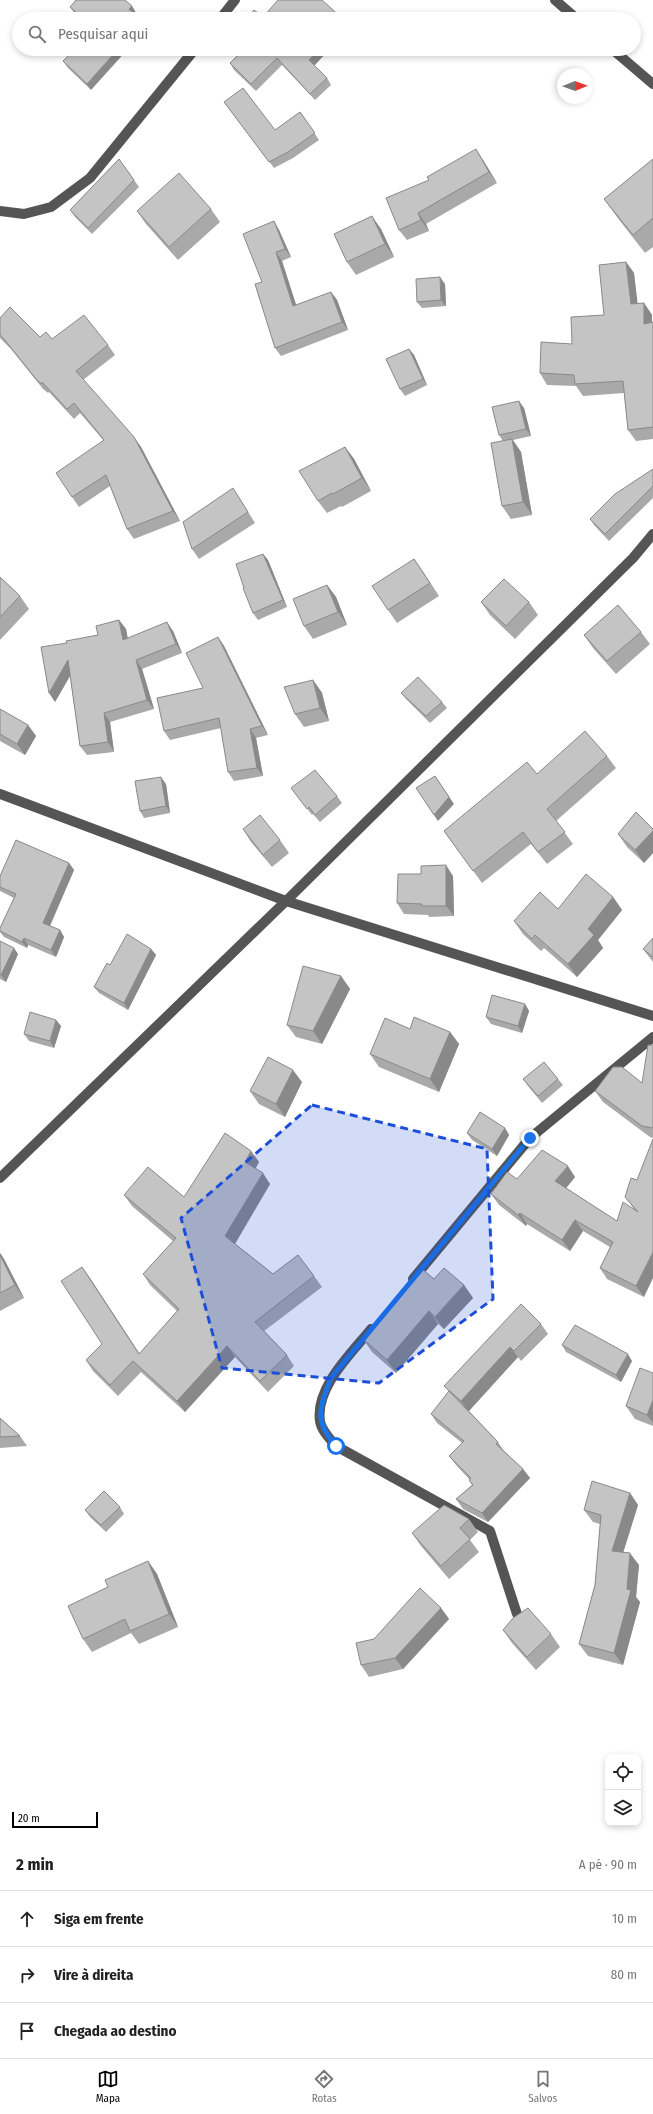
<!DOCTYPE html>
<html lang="pt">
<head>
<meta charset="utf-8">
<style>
	:root { --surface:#fff; --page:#f2f2f2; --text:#222; --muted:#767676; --line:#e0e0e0; --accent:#000 }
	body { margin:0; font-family:"Fira Sans Condensed",sans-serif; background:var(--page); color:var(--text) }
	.controls { position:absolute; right:12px; bottom:12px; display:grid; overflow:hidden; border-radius:8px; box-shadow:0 2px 6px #0003 }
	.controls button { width:36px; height:36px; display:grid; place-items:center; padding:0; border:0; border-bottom:1px solid var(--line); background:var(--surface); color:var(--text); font:20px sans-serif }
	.compass { position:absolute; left:557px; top:68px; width:36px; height:36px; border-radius:50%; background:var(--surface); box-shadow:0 2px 6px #0003; rotate:89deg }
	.scale { position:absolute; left:12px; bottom:10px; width:86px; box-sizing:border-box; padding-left:4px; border:2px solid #000; border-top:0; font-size:11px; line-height:14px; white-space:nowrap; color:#000; -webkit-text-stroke:3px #fff; paint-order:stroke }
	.stop { position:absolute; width:12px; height:12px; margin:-9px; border:3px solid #1a73e8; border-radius:50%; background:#fff }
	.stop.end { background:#1a73e8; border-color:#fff; box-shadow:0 1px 4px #0008 }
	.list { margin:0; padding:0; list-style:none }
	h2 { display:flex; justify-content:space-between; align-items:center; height:52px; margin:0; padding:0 16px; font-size:17px }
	h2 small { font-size:13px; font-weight:400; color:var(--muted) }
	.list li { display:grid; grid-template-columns:26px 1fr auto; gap:12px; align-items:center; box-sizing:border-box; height:56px; padding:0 16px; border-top:1px solid var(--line) }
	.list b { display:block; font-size:15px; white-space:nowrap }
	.list em { font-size:13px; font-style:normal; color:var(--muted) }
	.icon { flex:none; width:22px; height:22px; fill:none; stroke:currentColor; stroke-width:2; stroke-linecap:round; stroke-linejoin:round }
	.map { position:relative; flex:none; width:653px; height:1838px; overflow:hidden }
	.search { position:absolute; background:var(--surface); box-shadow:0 2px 6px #0003; left:12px; right:12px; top:12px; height:44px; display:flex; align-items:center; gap:10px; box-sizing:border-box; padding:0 14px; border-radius:22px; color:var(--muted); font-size:15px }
	.sheet { height:220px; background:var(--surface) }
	nav { display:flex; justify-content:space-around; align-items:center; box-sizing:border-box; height:56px; border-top:1px solid var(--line); background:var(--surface); font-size:11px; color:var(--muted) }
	nav a { display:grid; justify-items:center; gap:2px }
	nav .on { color:var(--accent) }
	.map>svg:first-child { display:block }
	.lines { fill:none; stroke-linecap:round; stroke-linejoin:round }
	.minor { stroke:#555; stroke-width:10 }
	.wall { fill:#a9a9a9 }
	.shaded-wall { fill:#898989 }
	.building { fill:#c4c4c4; stroke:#898989 }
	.route { stroke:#1a73e8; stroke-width:5 }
	.marked { fill:#1d4ed8; fill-opacity:0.2; stroke:#1d4ed8; stroke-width:3; stroke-dasharray:8 5; stroke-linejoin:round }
</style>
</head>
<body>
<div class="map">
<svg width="653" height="1838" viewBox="0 0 653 1838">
	<rect width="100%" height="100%" fill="#fff"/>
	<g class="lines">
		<g class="minor">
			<path d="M555,0L577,19"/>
			<path d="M220,19L235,0"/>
			<path d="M612,49L653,84"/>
			<path d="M0,211L24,214L51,207L90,178L195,49"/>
			<path d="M0,794L286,901L653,1016"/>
			<path d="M0,1178L286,901L633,558L653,534"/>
			<path d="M413,1279L530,1138L653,1037"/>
			<path d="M371,1329C352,1353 315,1387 320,1421C321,1430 330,1439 336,1446L490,1531L517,1614"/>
		</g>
	</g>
	<g class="wall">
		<path d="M132,6L136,13L135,14L141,19H81L75,14L70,7Z"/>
		<path d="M75,49L91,90L68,68L63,61Z"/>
		<path d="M244,49L315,66L327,78L331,85L315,100L282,65L256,91L234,70L230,63Z"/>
		<path d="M224,102L275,130L300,112L319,140L293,158L274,168Z"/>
		<path d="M119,159L139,187L92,234L75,217L70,210Z"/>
		<path d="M653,159V247L645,253L617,217L604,199Z"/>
		<path d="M483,160L497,183L426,224L429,231L407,240L399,230L386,198Z"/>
		<path d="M211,209L220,222L178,260L146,224L137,211Z"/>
		<path d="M274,221L279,230L291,257L282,261L296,305L331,292L337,300L348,330L281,356L275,348L262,282Z"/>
		<path d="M381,229L394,257L356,275L347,262Z"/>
		<path d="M626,262L634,273L637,304L644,303L652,315V322H653V439L636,441L628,430L624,393L583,396L576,386L547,385L540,373L604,315Z"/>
		<path d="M445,284L446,306L422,308L417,302Z"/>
		<path d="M0,318L40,337L52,339L108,345L115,355L83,380L141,447L180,521L134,539L127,529L110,486L79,507L72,497L104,441L80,413L74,419L49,392L48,393L43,389L11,349L0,338Z"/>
		<path d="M409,349L414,355L427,385L405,396L400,389Z"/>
		<path d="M524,408L531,436L513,440L521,452L532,515L511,519L502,506L503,441L499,435Z"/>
		<path d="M345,447L354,459L371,491L342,507L341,506L327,513L318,501Z"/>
		<path d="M653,469V498L609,541L594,525L590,519Z"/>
		<path d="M240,499L255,523L199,559L192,549Z"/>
		<path d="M263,554L268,560L287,607L258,620L253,613L244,588Z"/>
		<path d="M414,559L439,596L397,623L388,610Z"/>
		<path d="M0,577L20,596L29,609L0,640Z"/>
		<path d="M327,585L336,597L347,625L313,639L304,626Z"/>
		<path d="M481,602H529L538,615L515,639L490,615Z"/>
		<path d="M119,620L126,629L127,638L173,631L182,653L142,669L154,709L110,722L114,752L87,755L80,746L70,676L55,702L67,643L98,635Z"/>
		<path d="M641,632L650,644L616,674L593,648L584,635Z"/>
		<path d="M218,637L224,646L268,735L256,738L263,776L234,781L228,772L221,728L170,740L164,731L203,688Z"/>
		<path d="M313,680L322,693L329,721L304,727L295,714Z"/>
		<path d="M401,693L442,702L447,708L430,723L406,699Z"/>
		<path d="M0,709L28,725L36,736L25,755L0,741Z"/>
		<path d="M607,756L616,768L556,821L573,844L547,864L531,844L482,883L444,831L537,774Z"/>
		<path d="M166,784L170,813L144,818L140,811Z"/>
		<path d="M291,788L337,796L342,803L320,822L313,814L312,815Z"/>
		<path d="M243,829L280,840L289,853L272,867L251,842Z"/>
		<path d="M653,829V853L644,863L627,847L618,834Z"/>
		<path d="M69,863L74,870L50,926L60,930L64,937L56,957L28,945L27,948L4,937L0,932V928L14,898L0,891V876Z"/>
		<path d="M453,876L454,916L429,917L428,915L404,914L397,903Z"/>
		<path d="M613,897L622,910L598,940L603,948L577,977L544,948L541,951L523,934L514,921L558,909Z"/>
		<path d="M653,938V962L643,949Z"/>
		<path d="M0,941L18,954L6,982L0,979Z"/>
		<path d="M151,949L156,955L128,1010L99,993L94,987L110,965Z"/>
		<path d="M341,976L350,989L322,1044L296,1037L287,1025Z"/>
		<path d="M525,1004L529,1011L522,1033L491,1024L486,1017Z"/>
		<path d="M56,1020L61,1026L54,1048L29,1041L24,1034Z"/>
		<path d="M410,1029L450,1032L459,1044L439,1092L379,1067L370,1054Z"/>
		<path d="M653,1045V1138L650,1137L603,1102L595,1091L642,1083Z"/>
		<path d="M523,1079H558L563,1085L542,1103L528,1086Z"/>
		<path d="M302,1082L285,1117L259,1104L250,1091Z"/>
		<path d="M505,1128L509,1135L497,1156L472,1140L467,1133Z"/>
		<path d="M251,1151L259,1162L255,1169L270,1184L235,1244L273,1274L314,1276L322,1287L264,1331L287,1355L294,1366L268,1392L235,1357L185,1412L141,1372L118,1396L93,1371L86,1360L102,1344L82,1267L139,1354L177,1311L150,1285L143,1274L173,1241L132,1206L124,1195L184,1197Z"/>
		<path d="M575,1177L566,1188L617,1221L634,1209L625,1197L637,1180L644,1297L607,1279L600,1268L610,1247L583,1231L570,1251L527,1224L526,1226L499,1205L491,1194L517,1179Z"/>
		<path d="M0,1253L4,1259L24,1298L0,1311Z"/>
		<path d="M434,1279L464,1285L473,1298L444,1329L438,1324L396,1373L372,1352L363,1339Z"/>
		<path d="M541,1324L548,1334L521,1361L518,1357L469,1411L498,1442L504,1451L523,1469L530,1478L488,1522L463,1509L456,1499L472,1485L469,1480H470L456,1465L449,1456L462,1443L437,1423L431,1414L449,1391L444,1386Z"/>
		<path d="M562,1345L632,1361L621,1382L566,1352Z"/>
		<path d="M653,1373V1426L635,1419L626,1406Z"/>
		<path d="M0,1418L20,1436L27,1446L0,1448Z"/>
		<path d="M630,1493L638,1505L623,1552L639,1565L636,1597L640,1602L623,1665L588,1656L579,1644L595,1585L600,1524L593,1522L584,1510Z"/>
		<path d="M120,1507L124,1514L106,1532L90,1517L85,1510Z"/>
		<path d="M469,1519L478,1532L470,1540L479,1552L449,1579L421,1546L412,1533Z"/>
		<path d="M148,1561L157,1574L178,1627L139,1644L131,1633L92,1652L83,1639L108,1587Z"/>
		<path d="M441,1608L449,1619L403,1669L369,1677L361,1665L374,1639Z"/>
		<path d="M503,1630L551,1634L560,1647L536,1670L512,1643Z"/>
	</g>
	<g class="shaded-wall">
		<path d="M132,6L136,13L134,16L129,9Z"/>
		<path d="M118,49H128L91,90L87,84Z"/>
		<path d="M319,49H330L314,66L309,60Z"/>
		<path d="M476,149L483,160L497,183L489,172Z"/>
		<path d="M418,213L426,224L429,231L421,220Z"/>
		<path d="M372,216L381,229L394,257L385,244Z"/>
		<path d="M274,221L279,230L291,257L285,249Z"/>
		<path d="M276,252L282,261L299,314L293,306Z"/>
		<path d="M626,262L634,273L639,315L631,304Z"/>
		<path d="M440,277L445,284L446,306L441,300Z"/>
		<path d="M331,292L337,300L348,330L342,322Z"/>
		<path d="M644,303L652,315V335L644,324Z"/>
		<path d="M409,349L414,355L427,385L423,379Z"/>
		<path d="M519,401L524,408L531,436L526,429Z"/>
		<path d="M134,437L141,447L180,521L173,511Z"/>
		<path d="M512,439L521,452L532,515L523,502Z"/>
		<path d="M345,447L354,459L371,491L362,478Z"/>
		<path d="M263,554L268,560L287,607L283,600Z"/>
		<path d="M414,559L423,572L439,596L430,583Z"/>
		<path d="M327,585L336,597L347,625L338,612Z"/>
		<path d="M119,620L126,629L130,649L123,640Z"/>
		<path d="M167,622L173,631L182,653L176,644Z"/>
		<path d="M218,637L224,646L268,735L262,726Z"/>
		<path d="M68,660L74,669L55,702L49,693Z"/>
		<path d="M136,660L142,669L154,709L147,700Z"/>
		<path d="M313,680L322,693L329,721L320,708Z"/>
		<path d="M104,713L110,722L114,752L108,742Z"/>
		<path d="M28,725L36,736L25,755L17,744Z"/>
		<path d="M250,729L256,738L263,776L257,768Z"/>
		<path d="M435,776L454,804L438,821L434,815Z"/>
		<path d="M161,777L166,784L170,813L166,806Z"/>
		<path d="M653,831V853L644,863L635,850Z"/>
		<path d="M69,863L74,870L48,930L43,923Z"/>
		<path d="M446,865L453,876L454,916L446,906Z"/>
		<path d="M613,897L622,910L598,940L603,948L577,977L568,964L588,929Z"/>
		<path d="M60,930L64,937L56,957L51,950Z"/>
		<path d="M24,938L28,945L27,948L22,942Z"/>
		<path d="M14,948L18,954L6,982L1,975Z"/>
		<path d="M151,949L156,955L128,1010L124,1003Z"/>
		<path d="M341,976L350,989L322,1044L313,1031Z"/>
		<path d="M525,1004L529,1011L522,1033L518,1026Z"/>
		<path d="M56,1020L61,1026L54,1048L50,1041Z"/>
		<path d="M450,1032L459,1044L439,1092L430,1079Z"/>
		<path d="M293,1070L302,1082L285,1117L276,1104Z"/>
		<path d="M505,1128L509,1135L497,1156L492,1149Z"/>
		<path d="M251,1151L259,1162L253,1173L245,1162Z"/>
		<path d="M568,1166L575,1177L563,1192L555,1181Z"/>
		<path d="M263,1173L270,1184L233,1247L225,1236Z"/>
		<path d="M520,1213L527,1224L526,1226L518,1215Z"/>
		<path d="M575,1220L583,1231L570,1251L562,1240Z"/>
		<path d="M653,1252V1278L644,1297L636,1286Z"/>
		<path d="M0,1253L4,1259L24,1298L15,1285L0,1255Z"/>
		<path d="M82,1267L90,1278L147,1365L139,1354Z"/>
		<path d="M464,1285L473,1298L444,1329L435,1317Z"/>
		<path d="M429,1311L438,1324L396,1373L387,1360Z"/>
		<path d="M227,1346L235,1357L185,1412L177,1401Z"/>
		<path d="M510,1347L518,1357L468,1412L461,1401Z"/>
		<path d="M628,1354L632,1361L621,1382L616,1375Z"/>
		<path d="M653,1400V1423L647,1415Z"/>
		<path d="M523,1469L530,1478L488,1522L482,1513Z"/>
		<path d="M630,1493L638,1505L620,1563L612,1551Z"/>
		<path d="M630,1553L639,1565L636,1597L640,1602L623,1665L614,1653L627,1589Z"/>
		<path d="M148,1561L157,1574L178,1627L169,1614Z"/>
		<path d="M441,1608L449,1619L403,1669L395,1658Z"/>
	</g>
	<g class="building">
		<path d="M76,0H125L132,6L129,9L141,19H84L70,7Z"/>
		<path d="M278,0H322L343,19H246L254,10L263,17Z"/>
		<path d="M75,49H118L87,84L63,61Z"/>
		<path d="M244,49H319L309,60L327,78L310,94L277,58L251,84L230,63Z"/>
		<path d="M243,88L275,130L300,112L315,133L288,152L269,162L224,102Z"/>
		<path d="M476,149L489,172L418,213L421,220L399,230L386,198L429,180L427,177Z"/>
		<path d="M119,159L134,180L88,228L70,210Z"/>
		<path d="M653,159V218L633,235L604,199Z"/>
		<path d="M179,173L211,209L169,247L137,211Z"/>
		<path d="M372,216L385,244L347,262L334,234Z"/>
		<path d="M274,221L285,249L276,252L293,306L331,292L342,322L275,348L255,284L262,282L243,234Z"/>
		<path d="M626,262L631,304L644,303V324L653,322V427L628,430L623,381L575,384L574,375L540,373L541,342L572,344L571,317L604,315L599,265Z"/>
		<path d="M440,277L441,300L417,302L416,279Z"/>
		<path d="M10,307L40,337L46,332L52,339L84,315L108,345L76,371L134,437L173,511L127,529L106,475L72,497L56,473L104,440L74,403L67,409L42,382L41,384L36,379L4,339L0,335V318Z"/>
		<path d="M409,349L423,379L400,389L386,359Z"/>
		<path d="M519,401L526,429L499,435L492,407Z"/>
		<path d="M512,439L523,502L502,506L491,443Z"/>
		<path d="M345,447L362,478L333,494L332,493L318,501L299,471Z"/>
		<path d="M653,469V486L605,534L590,519L615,494Z"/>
		<path d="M233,488L248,512L192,549L183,522Z"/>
		<path d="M263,554L283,600L253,613L243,588H244L236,564Z"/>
		<path d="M414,559L430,583L388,610L372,586Z"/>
		<path d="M0,577L20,596L0,617Z"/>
		<path d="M504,579L529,602L506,626L481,602Z"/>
		<path d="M327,585L338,612L304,626L293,599Z"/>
		<path d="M618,605L641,632L607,661L584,635Z"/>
		<path d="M119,620L123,640L167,622L176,644L136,660L147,700L104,713L108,742L80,746L68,660L49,693L41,647L67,643L66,641L98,635L96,626Z"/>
		<path d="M218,637L262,726L250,729L257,768L228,772L219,718L164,731L157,698L203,688L186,653Z"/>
		<path d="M418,677L442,702L426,716L401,693Z"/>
		<path d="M313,680L320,708L295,714L284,687Z"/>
		<path d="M0,709L28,725L17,744L0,734Z"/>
		<path d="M585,731L607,756L547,809L565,832L538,852L523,832L473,871L444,831L527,762L537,774Z"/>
		<path d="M315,770L337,796L315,815L309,807L307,809L291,788Z"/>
		<path d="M435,776L449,797L434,815L416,788Z"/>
		<path d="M161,777L166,806L140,811L135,781Z"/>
		<path d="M636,812L653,829V831L635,850L618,834Z"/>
		<path d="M260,815L280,840L263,855L243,829Z"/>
		<path d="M16,840L69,863L43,923L60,930L51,950L24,938L22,942L0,931V928L16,894L0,887V876Z"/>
		<path d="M446,865V906H422V904L397,903L398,874H421V866Z"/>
		<path d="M586,874L613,897L588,929L594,935L568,964L535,935L532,939L514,921L540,892L558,909Z"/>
		<path d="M127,934L151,949L124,1003L94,987L107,963L110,965Z"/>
		<path d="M653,938V957L643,949Z"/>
		<path d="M0,941L14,948L1,975L0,974Z"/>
		<path d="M303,966L341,976L313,1031L287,1025Z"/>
		<path d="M492,995L525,1004L518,1026L486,1017Z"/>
		<path d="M30,1012L56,1020L50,1041L24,1034Z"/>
		<path d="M414,1017L450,1032L430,1079L370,1054L385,1018L410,1029Z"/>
		<path d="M648,1045H653V1128L642,1126L595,1091L613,1067H622L642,1083Z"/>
		<path d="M268,1057L293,1070L276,1104L250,1091Z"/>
		<path d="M544,1062L558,1079L538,1096L523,1079Z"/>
		<path d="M480,1112L505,1128L492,1149L467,1133Z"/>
		<path d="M225,1133L251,1151L245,1162L263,1173L225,1236L273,1274L298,1255L314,1276L255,1322L287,1355L260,1381L227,1346L177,1401L133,1361L110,1385L86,1360L102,1344L61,1281L82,1267L139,1354L179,1309L143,1274L176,1238L124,1195L148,1167L184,1197Z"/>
		<path d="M653,1139V1252L636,1286L600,1268L613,1242L575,1220L562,1240L520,1213L518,1215L491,1194L507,1172L517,1179L542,1150L568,1166L555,1181L617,1221L623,1202L638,1212L625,1197L631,1178L637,1180Z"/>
		<path d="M0,1255L15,1285L0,1293Z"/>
		<path d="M421,1268L434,1279L444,1268L464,1285L435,1317L429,1311L387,1360L363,1339Z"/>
		<path d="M521,1304L541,1324L514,1351L510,1347L461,1401L444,1386Z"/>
		<path d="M575,1325L628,1354L616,1375L562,1345Z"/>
		<path d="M640,1368L653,1373V1400L647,1415L626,1406Z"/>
		<path d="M449,1391L498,1442L496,1444L523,1469L482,1513L456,1499L473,1485L469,1480L471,1478L449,1456L464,1441L431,1414Z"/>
		<path d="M0,1418L20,1436L0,1437Z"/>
		<path d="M592,1481L630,1493L612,1551L630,1553L627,1589L631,1590L614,1653L579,1644L595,1585L601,1515L584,1510Z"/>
		<path d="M104,1491L120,1507L101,1525L85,1510Z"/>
		<path d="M444,1505L469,1519L460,1528L470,1539L441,1566L412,1533Z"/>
		<path d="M148,1561L169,1614L130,1631L125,1619L83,1639L68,1606L108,1587L105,1580Z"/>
		<path d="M420,1588L441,1608L395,1658L361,1665L356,1643L374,1639Z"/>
		<path d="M528,1608L551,1634L527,1657L503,1630L513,1618Z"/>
	</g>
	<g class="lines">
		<path class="route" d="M336,1446C313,1420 320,1407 331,1378L530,1138"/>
	</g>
	<path class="marked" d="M312,1105L487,1149L493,1299L379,1383L222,1368L181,1218Z"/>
</svg>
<div class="controls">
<button><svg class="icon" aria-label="locate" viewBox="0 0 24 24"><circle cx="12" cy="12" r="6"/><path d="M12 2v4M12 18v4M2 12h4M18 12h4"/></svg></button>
<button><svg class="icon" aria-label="layers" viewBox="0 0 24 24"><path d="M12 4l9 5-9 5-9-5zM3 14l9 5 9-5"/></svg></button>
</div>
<svg class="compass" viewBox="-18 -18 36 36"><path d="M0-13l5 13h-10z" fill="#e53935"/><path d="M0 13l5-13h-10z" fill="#767676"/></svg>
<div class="scale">20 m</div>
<div class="stop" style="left:336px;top:1446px"></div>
<div class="stop end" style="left:530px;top:1138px"></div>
<div class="search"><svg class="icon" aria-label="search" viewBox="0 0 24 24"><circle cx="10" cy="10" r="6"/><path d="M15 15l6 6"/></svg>Pesquisar aqui</div>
</div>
<section class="sheet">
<h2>2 min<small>A pé · 90 m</small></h2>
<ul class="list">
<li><svg class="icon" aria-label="ahead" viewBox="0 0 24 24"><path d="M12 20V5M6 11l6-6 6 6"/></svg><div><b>Siga em frente</b></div><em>10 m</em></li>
<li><svg class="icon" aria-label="right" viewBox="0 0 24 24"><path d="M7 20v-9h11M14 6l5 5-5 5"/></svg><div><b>Vire à direita</b></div><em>80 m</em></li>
<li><svg class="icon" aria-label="arrive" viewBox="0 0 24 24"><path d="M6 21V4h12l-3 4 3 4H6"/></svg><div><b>Chegada ao destino</b></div></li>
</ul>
</section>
<nav>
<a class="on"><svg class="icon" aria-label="map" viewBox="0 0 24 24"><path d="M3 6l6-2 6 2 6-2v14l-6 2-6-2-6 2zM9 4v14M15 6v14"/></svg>Mapa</a>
<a><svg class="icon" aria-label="directions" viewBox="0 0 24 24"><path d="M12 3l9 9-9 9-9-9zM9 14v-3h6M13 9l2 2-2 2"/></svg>Rotas</a>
<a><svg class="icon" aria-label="saved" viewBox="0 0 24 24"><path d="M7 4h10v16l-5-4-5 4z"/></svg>Salvos</a>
</nav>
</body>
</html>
